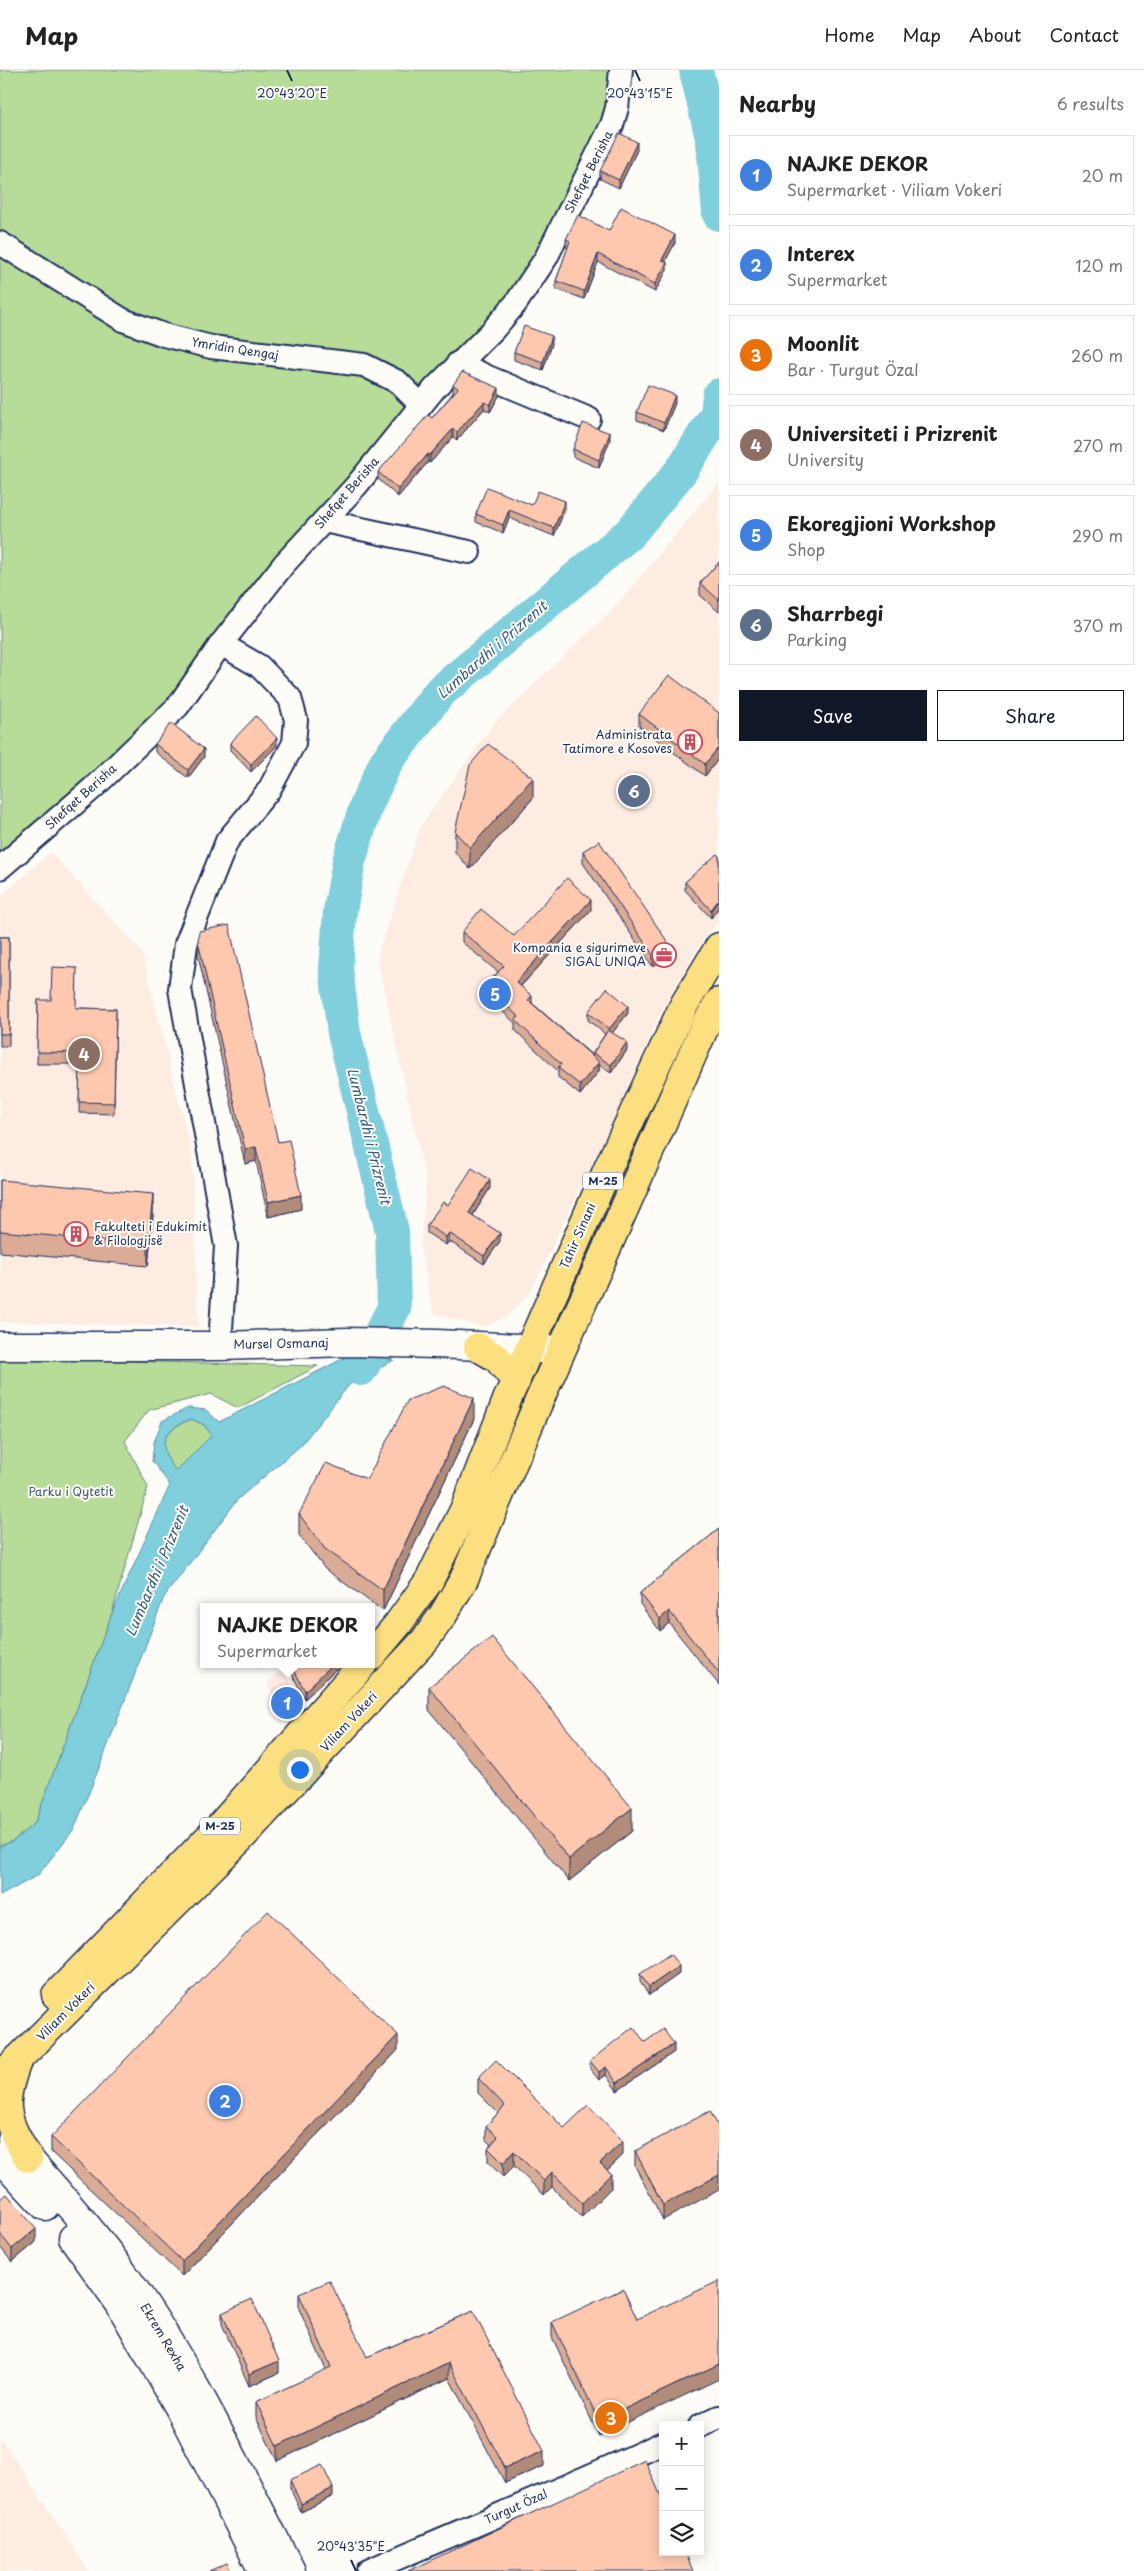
<!DOCTYPE html>
<html lang="en">
<head>
<meta charset="utf-8">
<style>
	:root { --surface:#fff; --page:#f6f6f6; --text:#222; --muted:#767676; --line:#e0e0e0; --accent:#111827 }
	body { margin:0; font-family:"Playpen Sans",sans-serif; background:var(--page); color:var(--text) }
	.controls { position:absolute; right:15px; bottom:15px; display:grid; overflow:hidden; border-radius:0px; box-shadow:0 2px 12px #0003 }
	.controls button { width:45px; height:45px; display:grid; place-items:center; padding:0; border:0; border-bottom:1px solid var(--line); background:var(--surface); color:var(--text); font:25px sans-serif }
	.you { position:absolute; left:299px; top:1699px; width:18px; height:18px; margin:-12px; border:4px solid #fff; border-radius:50%; background:#1a73e8; box-shadow:0 0 0 8px #1a73e833 }
	.badge { display:grid; place-items:center; width:32px; height:32px; border-radius:50%; background:var(--accent); color:#fff; font-size:16px; font-weight:700 }
	.pin { position:absolute; translate:-50% -50%; border:2px solid #fff; box-shadow:0 1px 5px #0006 }
	.popup { position:absolute; left:200px; top:1533px; width:175px; height:65px; box-sizing:border-box; display:grid; place-content:center; border-radius:0px; background:var(--surface); filter:drop-shadow(0 1px 4px #0005); font-size:16px; white-space:nowrap; color:var(--muted) }
	.popup b { font-size:19px; color:var(--text) }
	.popup::after { content:''; position:absolute; left:50%; top:100%; margin-left:-10px; border:10px solid transparent; border-top-color:var(--surface) }
	.list { margin:0; padding:0; list-style:none }
	h2 { display:flex; justify-content:space-between; align-items:center; height:65px; margin:0; padding:0 20px; font-size:21px }
	h2 small { font-size:16px; font-weight:400; color:var(--muted) }
	.list li { display:grid; grid-template-columns:32px 1fr auto; gap:15px; align-items:center; box-sizing:border-box; height:80px; margin:0 10px 10px; padding:0 10px; border:1px solid var(--line); border-radius:0px }
	.list b { display:block; font-size:19px; white-space:nowrap }
	.list p { margin:0; font-size:16px; white-space:nowrap; color:var(--muted) }
	.list em { font-size:16px; font-style:normal; color:var(--muted) }
	.actions { display:flex; gap:10px; padding:15px 20px }
	.actions a { flex:1; padding:11px 0; border:1px solid var(--accent); border-radius:0px; text-align:center; font-size:18px; color:var(--accent) }
	.actions .main { background:var(--accent); color:#fff }
	.icon { flex:none; width:28px; height:28px; fill:none; stroke:currentColor; stroke-width:2; stroke-linecap:round; stroke-linejoin:round }
	.map { position:relative; flex:none; width:719px; height:2501px; overflow:hidden }
	header { display:flex; align-items:center; gap:30px; box-sizing:border-box; height:70px; padding:0 25px; background:var(--surface); border-bottom:1px solid var(--line) }
	header strong { font-size:24px }
	nav { display:flex; gap:28px; margin-inline-start:auto; font-size:18px }
	main { display:flex }
	aside { flex:1; background:var(--surface) }
	.map>svg:first-child { display:block }
	.built { fill:#fdece1 }
	.green { fill:#b6dc97; stroke:#68867a }
	.water { fill:#80cfdd; stroke:#588faa; fill-rule:evenodd }
	.lines { fill:none; stroke-linecap:round; stroke-linejoin:round }
	.river { stroke:#80cfdd; stroke-width:34 }
	.minor-casing { stroke:#1b2f5e; stroke-width:26 }
	.tertiary-casing { stroke:#1b2f5e; stroke-width:31 }
	.primary-casing { stroke:#1b2f5e; stroke-width:31 }
	.minor { stroke:#fdfcf7; stroke-width:22 }
	.tertiary { stroke:#fdfcf7; stroke-width:28 }
	.primary { stroke:#fce080; stroke-width:28 }
	.wall { fill:#daac96; stroke:#1b2f5e }
	.shaded-wall { fill:#b28c7a; stroke:#1b2f5e }
	.building { fill:#fec8af; stroke:#1b2f5e }
	.ticks { fill:none; stroke:#1b2f5e; stroke-width:2 }
	.labels { text-anchor:middle; stroke-width:4; stroke-linejoin:round; paint-order:stroke }
	.shield { fill:#fdfcf7; stroke:#5f6c8c; stroke-width:1 }
	.shield-label { font-size:11px; font-weight:bold; fill:#1b2f5e }
	.street-label { font-size:12px; fill:#1b2f5e; stroke:#fdfcf7 }
	.poi-label { font-size:12px; fill:#1b2f5e; stroke:#fdfcf7; text-anchor:end }
	.park-label { font-size:12px; fill:#425a6c; stroke:#fdfcf7 }
	.water-label { font-size:14px; font-style:italic; fill:#395f84; stroke:#fdfcf7 }
	.ticks-label { font-size:12px; text-anchor:middle; fill:#1b2f5e; stroke:#fdfcf7; stroke-width:4; stroke-linejoin:round; paint-order:stroke }
</style>
</head>
<body>
<header>
<strong>Map</strong>
<nav><a>Home</a><a>Map</a><a>About</a><a>Contact</a></nav>
</header>
<main>
<div class="map">
<svg width="719" height="2501" viewBox="0 0 719 2501">
	<rect width="100%" height="100%" fill="#fdfcf7"/>
	<filter id="ink" filterUnits="userSpaceOnUse"><feTurbulence type="fractalNoise" baseFrequency=".02" numOctaves="2"/><feDisplacementMap in="SourceGraphic" scale="10" xChannelSelector="R" yChannelSelector="G"/><feConvolveMatrix kernelMatrix="1 2 1 2 8 2 1 2 1" color-interpolation-filters="sRGB"/></filter>
	<g filter="url(#ink)">
		<g class="built">
			<path d="M719,412V850L698,877L657,950L622,1031L530,1223L507,1246L485,1257L434,1244L420,1178L426,1111L377,887L420,757L493,654L616,536Z"/>
			<path d="M50,782L142,882L192,1086L198,1257L0,1252V828Z"/>
			<path d="M288,1596L305,1629L283,1649L267,1612Z"/>
			<path d="M0,2367L14,2388L89,2501H0Z"/>
		</g>
		<g class="green">
			<path d="M0,0H610L605,45L540,180L510,227L171,630L0,785Z"/>
			<path d="M0,1288L318,1296L238,1338L211,1324L149,1340L125,1371L148,1417L112,1543L35,1753L13,1771L0,1776Z"/>
			<path d="M192,1349L204,1355L212,1365L176,1402C156,1376 161,1360 192,1349Z"/>
		</g>
		<path class="water" d="M350,1285L394,1290L349,1315L301,1375L238,1429L164,1527L101,1693L74,1759L38,1805L0,1826V1776L13,1771L35,1753L112,1543L170,1415L152,1391L154,1372L162,1351L188,1338L206,1340L219,1352ZM192,1349L204,1355L212,1365L176,1401C156,1376 161,1359 192,1349Z"/>
		<g class="lines">
			<g class="river">
				<path d="M696,0L713,72L719,144"/>
				<path d="M361,1299L394,1238L392,1161L344,963L336,899L340,841L349,791L366,736L386,692L439,623L630,463L681,401L717,344L719,325"/>
			</g>
			<defs>
				<g id="minor">
					<path d="M0,173L123,250L164,265L211,277L364,295L398,312L421,335"/>
					<path d="M458,293L490,308L589,349"/>
					<path d="M324,451L469,482"/>
					<path d="M0,798L93,718L178,636L221,574L284,494L356,416L435,318L493,260L516,233L546,188L612,55L617,38L621,0"/>
					<path d="M220,1276L226,1176L180,919L186,874L227,771L269,720L294,673L296,650L290,628L259,596L221,574"/>
					<path d="M700,2356L719,2347"/>
					<path d="M368,2501C466,2458 566,2418 663,2373"/>
				</g>
				<g id="tertiary">
					<path d="M0,1276H220L347,1272L437,1274L561,1280"/>
					<path d="M12,2070C52,2116 95,2162 130,2213C193,2302 240,2404 291,2501"/>
					<path d="M0,2087L45,2136"/>
					<path d="M73,2168L120,2234L180,2339L263,2501"/>
				</g>
				<g id="primary">
					<path d="M478,1277L497,1288L516,1311"/>
					<path d="M371,1586L398,1554L429,1511L465,1438L507,1330L609,1096L684,935L719,877"/>
					<path d="M56,1925L221,1755L363,1594"/>
					<path d="M18,1989C0,2035 4,2047 28,2088"/>
					<path d="M0,2007L241,1768L425,1570L443,1545L464,1509L539,1331L706,954L719,932"/>
				</g>
			</defs>
			<use href="#minor" class="minor-casing"/>
			<use href="#tertiary" class="tertiary-casing"/>
			<use href="#primary" class="primary-casing"/>
			<use href="#minor" class="minor"/>
			<use href="#tertiary" class="tertiary"/>
			<use href="#primary" class="primary"/>
		</g>
		<g class="wall">
			<path d="M637,80L619,118L600,109V101Z"/>
			<path d="M609,161L675,173L665,191L667,200L655,222L598,192L584,229L556,219V211L568,178L566,177V169Z"/>
			<path d="M552,274L543,300L514,290V282Z"/>
			<path d="M453,315L499,326L490,342L484,339L457,370L453,367L430,393L428,392L398,427L378,409V402L432,348L453,323Z"/>
			<path d="M675,333L664,360L637,350V342Z"/>
			<path d="M610,370L599,398L573,387V379Z"/>
			<path d="M532,435L565,439L554,466L509,448L503,463L476,452V444Z"/>
			<path d="M719,492V542L700,525V513Z"/>
			<path d="M719,643V688L705,706L639,656V644Z"/>
			<path d="M230,673L277,676L251,702L230,680Z"/>
			<path d="M155,674L204,687L188,708L155,682Z"/>
			<path d="M533,728L470,799L455,782V762Z"/>
			<path d="M583,781L669,886L653,897L583,793Z"/>
			<path d="M719,786V837L711,848L685,820V812Z"/>
			<path d="M591,840L521,916L532,933L593,986V983L605,964L588,950V942L628,943L612,963L627,980L611,1003L599,995V1001L580,1025L558,1007V1001L515,960V953L485,925V916L498,902L462,872V862L514,866Z"/>
			<rect x="0" y="867" width="9" height="109"/>
			<path d="M198,871L278,1072L301,1139L268,1147L256,1091L245,1094L198,885Z"/>
			<path d="M38,930L77,938L116,939L114,1044L79,1043L80,994H37Z"/>
			<path d="M0,1110L153,1145L148,1196L0,1182Z"/>
			<path d="M490,1118L473,1145L500,1171L484,1194L449,1171L446,1175L427,1163V1155L448,1135Z"/>
			<path d="M474,1349L383,1541L325,1499L299,1465V1444L367,1409Z"/>
			<path d="M719,1459V1615L669,1553L660,1561L640,1534V1523Z"/>
			<path d="M288,1594H337V1598L305,1629L288,1596Z"/>
			<path d="M429,1617L632,1761L569,1811L429,1640Z"/>
			<path d="M640,1904H679L649,1925L640,1912Z"/>
			<path d="M645,1972L674,1982L617,2021L606,2005L599,2010L590,1999V1991Z"/>
			<path d="M398,1980L182,2206L51,2082V2067Z"/>
			<path d="M478,2008L564,2058L623,2085L607,2100L611,2118L582,2147L552,2117L544,2125L514,2096L503,2107L488,2092V2078L491,2075L486,2070V2056L498,2043L478,2023Z"/>
			<path d="M719,2058L663,2150L635,2096V2081Z"/>
			<path d="M0,2129L36,2172L12,2192L0,2177Z"/>
			<path d="M299,2224L367,2287L473,2241L544,2396L505,2413L449,2308L277,2391L256,2347V2332L326,2300L299,2239Z"/>
			<path d="M222,2243L279,2303L249,2316L222,2254Z"/>
			<path d="M637,2249L599,2366L552,2267V2252Z"/>
			<path d="M290,2410L333,2426L301,2442L290,2418Z"/>
		</g>
		<g class="shaded-wall">
			<path d="M637,72V80L619,118V110Z"/>
			<path d="M675,165V173L662,198V190Z"/>
			<path d="M598,184V192L584,229V221Z"/>
			<path d="M667,192V200L655,222V214Z"/>
			<path d="M552,266V274L543,300V292Z"/>
			<path d="M499,318V326L490,342V335Z"/>
			<path d="M675,325V333L664,360V353Z"/>
			<path d="M484,332V339L457,370V362Z"/>
			<path d="M453,359V367L430,393V385Z"/>
			<path d="M610,363V370L599,398V390Z"/>
			<path d="M428,384V392L398,427V419Z"/>
			<path d="M565,431V439L554,466V458Z"/>
			<path d="M509,440V448L503,463V455Z"/>
			<path d="M277,668V676L251,702V694Z"/>
			<path d="M719,677V688L705,706V694Z"/>
			<path d="M204,679V687L188,708V700Z"/>
			<path d="M533,708V728L470,799V778Z"/>
			<path d="M719,829V837L711,848V840Z"/>
			<path d="M591,830V840L516,921V912Z"/>
			<path d="M669,874V886L653,897V885Z"/>
			<path d="M532,926V936L528,930Z"/>
			<path d="M628,936V943L609,967V959Z"/>
			<path d="M627,972V980L611,1003V995Z"/>
			<path d="M599,992V1001L580,1025V1015Z"/>
			<path d="M256,1077V1091L245,1094V1079Z"/>
			<path d="M490,1110V1118L469,1151V1143Z"/>
			<path d="M153,1124V1145L148,1196V1175Z"/>
			<path d="M301,1125V1139L268,1147V1132Z"/>
			<path d="M449,1163V1171L446,1175V1167Z"/>
			<path d="M500,1163V1171L484,1194V1186Z"/>
			<path d="M474,1328V1349L383,1541V1520Z"/>
			<path d="M669,1541V1553L660,1561V1549Z"/>
			<path d="M333,1594H337V1598L305,1629V1621Z"/>
			<path d="M632,1738V1761L569,1811V1789Z"/>
			<path d="M679,1896V1904L649,1925V1917Z"/>
			<path d="M398,1965V1980L182,2206V2191Z"/>
			<path d="M674,1974V1982L617,2021V2013Z"/>
			<path d="M606,1997V2005L599,2010V2002Z"/>
			<path d="M623,2071V2085L600,2107V2093Z"/>
			<path d="M514,2081V2096L503,2107V2093Z"/>
			<path d="M552,2102V2117L544,2125V2111Z"/>
			<path d="M611,2104V2118L582,2147V2133Z"/>
			<path d="M719,2105V2120L663,2150V2135Z"/>
			<path d="M36,2159V2172L12,2192V2179Z"/>
			<path d="M279,2291V2303L249,2316V2304Z"/>
			<path d="M449,2293V2308L277,2391V2376Z"/>
			<path d="M719,2294V2309L599,2366V2351Z"/>
			<path d="M544,2381V2396L505,2413V2398Z"/>
			<path d="M333,2418V2426L301,2442V2434Z"/>
		</g>
		<g class="building">
			<path d="M619,63L637,72L619,110L600,101Z"/>
			<path d="M621,137L675,165L662,190L667,192L655,214L598,184L584,221L556,211L570,171L566,169L578,145L609,161Z"/>
			<path d="M524,256L552,266L543,292L514,282Z"/>
			<path d="M462,302L499,318L490,335L484,332L457,362L453,359L430,385L428,384L398,419L378,402L428,345L432,348L458,318L453,315Z"/>
			<path d="M648,315L675,325L664,353L637,342Z"/>
			<path d="M583,353L610,363L599,390L573,379Z"/>
			<path d="M487,417L532,435L538,421L565,431L554,458L509,440L503,455L476,444Z"/>
			<path d="M719,492V530L700,513Z"/>
			<path d="M669,605L719,643V677L705,694L639,644Z"/>
			<path d="M256,646L277,668L251,694L230,673Z"/>
			<path d="M171,653L204,679L188,700L155,674Z"/>
			<path d="M488,674L533,708L470,778L455,762L470,695Z"/>
			<path d="M599,771L669,874L653,885L583,781Z"/>
			<path d="M717,784L719,786V829L711,840L685,812Z"/>
			<path d="M567,808L591,830L516,912L532,926L528,930L599,992L580,1015L558,998L561,994L515,950L519,947L485,916L504,896L462,862L481,839L514,866Z"/>
			<path d="M229,855L278,1072L289,1070L301,1125L268,1132L256,1077L245,1079L198,871L199,861Z"/>
			<rect x="0" y="867" width="9" height="97"/>
			<path d="M52,897L77,898L76,938L116,939L114,1033L79,1032L80,983L37,982L38,930H51Z"/>
			<path d="M607,918L628,936L609,959L588,942Z"/>
			<path d="M608,960L627,972L611,995L593,983Z"/>
			<path d="M472,1098L490,1110L469,1143L500,1163L484,1186L449,1163L446,1167L427,1155L443,1132L448,1135Z"/>
			<path d="M0,1110L153,1124L148,1175L0,1161Z"/>
			<path d="M444,1316L474,1328L383,1520L325,1479L299,1444L326,1393L367,1409L408,1330Z"/>
			<path d="M719,1459V1603L669,1541L660,1549L640,1523Z"/>
			<path d="M492,1567L632,1738L569,1789L429,1617Z"/>
			<path d="M291,1594H333L305,1621Z"/>
			<path d="M268,1841L398,1965L182,2191L51,2067Z"/>
			<path d="M670,1884L679,1896L649,1917L640,1904Z"/>
			<path d="M633,1957L645,1972L663,1959L674,1974L617,2013L606,1997L599,2002L590,1991Z"/>
			<path d="M496,1990L564,2058L588,2035L623,2071L600,2093L611,2104L582,2133L552,2102L544,2111L514,2081L503,2093L488,2078L498,2067L486,2056L505,2036L478,2008Z"/>
			<path d="M710,2041L719,2058V2105L663,2135L635,2081Z"/>
			<path d="M7,2124L36,2159L12,2179L0,2164V2129Z"/>
			<path d="M330,2211L367,2287L473,2241L544,2381L505,2398L449,2293L277,2376L256,2332L331,2297L299,2224Z"/>
			<path d="M719,2211V2294L599,2351L552,2252L623,2219L637,2249Z"/>
			<path d="M252,2229L279,2291L249,2304L222,2243Z"/>
			<path d="M645,2390L663,2431V2482H685L693,2501H408Z"/>
			<path d="M322,2395L333,2418L301,2434L290,2410Z"/>
			<path d="M227,2493L231,2501H209Z"/>
		</g>
	</g>
	<path class="ticks" d="M287,0L292,11M635,0L640,11M351,2490L356,2501"/>
	<defs>
		<symbol id="building-ring" viewBox="-11 -11 22 22"><circle r="9.5" fill="#fdfcf7" stroke="#d1495b" stroke-width="1.5"/><path d="M-4-6H4V6H1V3H-1V6H-4ZM-2.5-4.3h1.7v1.8h-1.7ZM.8-4.3h1.7v1.8H.8ZM-2.5-1h1.7V.8h-1.7ZM.8-1h1.7V.8H.8Z" fill="#d1495b"/></symbol>
		<symbol id="office-ring" viewBox="-11 -11 22 22"><circle r="9.5" fill="#fdfcf7" stroke="#d1495b" stroke-width="1.5"/><path d="M-6-3h4V-5.5h4V-3h4V5H-6ZM-1-4.5V-3h2v-1.5ZM-6 0V1H6V0Z" fill="#d1495b"/></symbol>
	</defs>
	<g fill-rule="evenodd">
		<use href="#building-ring" x="676" y="658" width="28" height="28"/>
		<use href="#office-ring" x="650" y="871" width="28" height="28"/>
		<use href="#building-ring" x="62" y="1150" width="28" height="28"/>
	</g>
	<g class="labels">
		<g class="shield">
			<rect x="583" y="1102.5" width="40" height="17" rx="4"/>
			<rect x="200" y="1747.5" width="40" height="17" rx="4"/>
		</g>
		<g class="shield-label">
			<text x="603" y="1115">M-25</text>
			<text x="220" y="1760">M-25</text>
		</g>
		<g class="street-label">
			<text transform="translate(589 102) rotate(-63)" y="4">Shefqet Berisha</text>
			<text transform="translate(235 279) rotate(9)" y="4">Ymridin Qengaj</text>
			<text transform="translate(347 423) rotate(-49)" y="4">Shefqet Berisha</text>
			<text transform="translate(81 727) rotate(-42)" y="4">Shefqet Berisha</text>
			<text transform="translate(578 1166) rotate(-66)" y="4">Tahir Sinani</text>
			<text transform="translate(281 1274) rotate(-1)" y="4">Mursel Osmanaj</text>
			<text transform="translate(349 1652) rotate(-47)" y="4">Viliam Vokeri</text>
			<text transform="translate(66 1942) rotate(-45)" y="4">Viliam Vokeri</text>
			<text transform="translate(163 2267) rotate(59)" y="4">Ekrem Rexha</text>
			<text transform="translate(516 2437) rotate(-24)" y="4">Turgut Özal</text>
		</g>
		<g class="poi-label">
			<text x="672" y="669">Administrata<tspan x="672" dy="14">Tatimore e Kosoves</tspan></text>
			<text x="646" y="882">Kompania e sigurimeve<tspan x="646" dy="14">SIGAL UNIQA</tspan></text>
			<text x="94" y="1161" text-anchor="start">Fakulteti i Edukimit<tspan x="94" dy="14">&amp; Filologjisë</tspan></text>
		</g>
		<g class="park-label">
			<text x="71" y="1426">Parku i Qytetit</text>
		</g>
		<g class="water-label">
			<text transform="translate(492 580) rotate(-41)" y="5">Lumbardhi i Prizrenit</text>
			<text transform="translate(369 1066) rotate(76)" y="5">Lumbardhi i Prizrenit</text>
			<text transform="translate(157 1501) rotate(-67)" y="5">Lumbardhi i Prizrenit</text>
		</g>
	</g>
	<g class="ticks-label">
		<text x="292" y="28">20°43'20"E</text>
		<text x="640" y="28">20°43'15"E</text>
		<text x="351" y="2481">20°43'35"E</text>
	</g>
</svg>
<div class="controls">
<button>+</button>
<button>−</button>
<button><svg class="icon" aria-label="layers" viewBox="0 0 24 24"><path d="M12 4l9 5-9 5-9-5zM3 14l9 5 9-5"/></svg></button>
</div>
<div class="you"></div>
<div class="pin badge" style="left:287px;top:1633px;background:#3f7fe0">1</div>
<div class="popup"><b>NAJKE DEKOR</b>Supermarket</div>
<div class="pin badge" style="left:225px;top:2031px;background:#3f7fe0">2</div>
<div class="pin badge" style="left:611px;top:2348px;background:#e8710a">3</div>
<div class="pin badge" style="left:84px;top:984px;background:#8d6e63">4</div>
<div class="pin badge" style="left:495px;top:924px;background:#3f7fe0">5</div>
<div class="pin badge" style="left:634px;top:721px;background:#5c6f8a">6</div>
</div>
<aside>
<h2>Nearby<small>6 results</small></h2>
<ul class="list">
<li><span class="badge" style="background:#3f7fe0">1</span><div><b>NAJKE DEKOR</b><p>Supermarket · Viliam Vokeri</p></div><em>20 m</em></li>
<li><span class="badge" style="background:#3f7fe0">2</span><div><b>Interex</b><p>Supermarket</p></div><em>120 m</em></li>
<li><span class="badge" style="background:#e8710a">3</span><div><b>Moonlit</b><p>Bar · Turgut Özal</p></div><em>260 m</em></li>
<li><span class="badge" style="background:#8d6e63">4</span><div><b>Universiteti i Prizrenit</b><p>University</p></div><em>270 m</em></li>
<li><span class="badge" style="background:#3f7fe0">5</span><div><b>Ekoregjioni Workshop</b><p>Shop</p></div><em>290 m</em></li>
<li><span class="badge" style="background:#5c6f8a">6</span><div><b>Sharrbegi</b><p>Parking</p></div><em>370 m</em></li>
</ul>
<div class="actions"><a class="main">Save</a><a>Share</a></div>
</aside>
</main>
</body>
</html>
